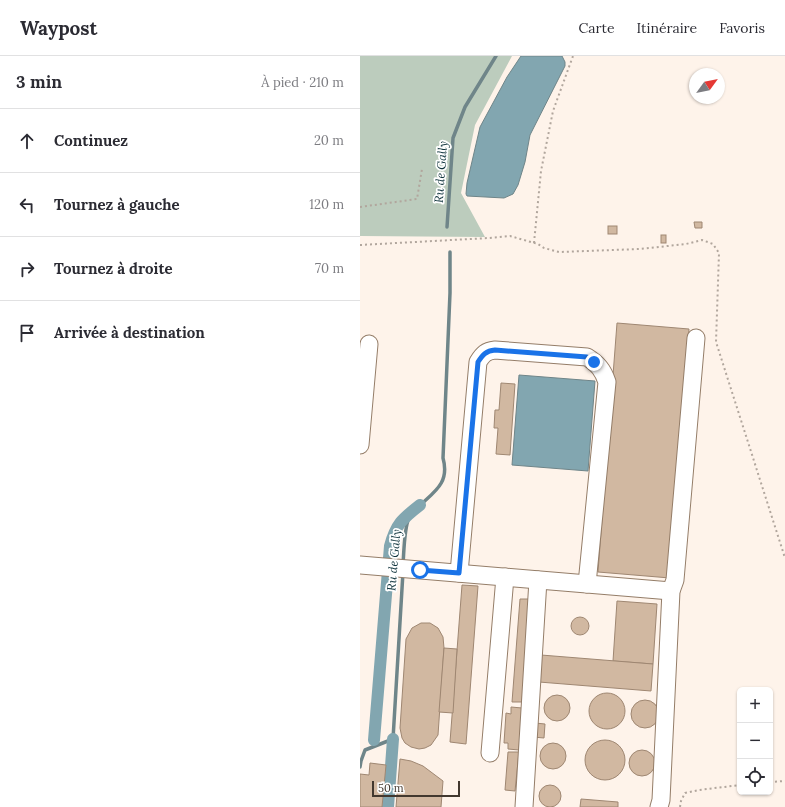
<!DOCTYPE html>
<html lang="fr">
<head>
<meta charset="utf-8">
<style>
	:root { --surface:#fff; --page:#f2f2f3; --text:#2b2b33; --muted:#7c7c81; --line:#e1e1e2 }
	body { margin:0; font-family:Lora,serif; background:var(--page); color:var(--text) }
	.controls { position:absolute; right:12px; bottom:12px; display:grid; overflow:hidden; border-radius:6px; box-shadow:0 1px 3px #0004 }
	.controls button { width:36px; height:36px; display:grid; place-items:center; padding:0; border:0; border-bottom:1px solid var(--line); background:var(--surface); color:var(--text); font:20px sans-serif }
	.compass { position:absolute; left:329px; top:12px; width:36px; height:36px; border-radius:50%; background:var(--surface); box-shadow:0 1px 3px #0004; rotate:57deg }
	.scale { position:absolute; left:12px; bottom:10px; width:88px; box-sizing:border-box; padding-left:4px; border:2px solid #42382f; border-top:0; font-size:11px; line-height:14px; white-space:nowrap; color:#42382f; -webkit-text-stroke:3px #fff; paint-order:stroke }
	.stop { position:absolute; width:12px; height:12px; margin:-9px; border:3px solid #1a73e8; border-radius:50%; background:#fff }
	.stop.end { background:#1a73e8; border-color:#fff; box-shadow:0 1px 4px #0008 }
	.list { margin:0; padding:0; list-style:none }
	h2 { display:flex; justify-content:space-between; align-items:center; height:52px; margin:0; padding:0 16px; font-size:17px }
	h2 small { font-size:13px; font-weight:400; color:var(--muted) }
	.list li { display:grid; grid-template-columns:26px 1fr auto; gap:12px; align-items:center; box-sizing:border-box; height:64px; padding:0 16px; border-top:1px solid var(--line) }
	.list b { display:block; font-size:15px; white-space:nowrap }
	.list em { font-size:13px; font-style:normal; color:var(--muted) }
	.icon { flex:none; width:22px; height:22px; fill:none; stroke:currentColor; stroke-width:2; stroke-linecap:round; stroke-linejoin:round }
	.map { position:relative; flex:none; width:425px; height:751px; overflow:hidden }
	header { display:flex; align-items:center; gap:24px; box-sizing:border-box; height:56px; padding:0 20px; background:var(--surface); border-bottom:1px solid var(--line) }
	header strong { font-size:19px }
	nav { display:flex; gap:22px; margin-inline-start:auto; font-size:14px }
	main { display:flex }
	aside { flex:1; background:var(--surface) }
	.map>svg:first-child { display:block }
	.green { fill:#bcccbd }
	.water { fill:#82a6b0; stroke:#6f8589 }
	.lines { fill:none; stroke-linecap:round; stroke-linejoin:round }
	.stream { stroke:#6f8589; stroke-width:3.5 }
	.canal { stroke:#82a6b0; stroke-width:12 }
	.building { fill:#d1b8a1; stroke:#9f8772 }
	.minor-casing { stroke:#947d68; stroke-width:19 }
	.path { stroke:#b1a69d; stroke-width:2; stroke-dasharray:2 3; stroke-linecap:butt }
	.minor { stroke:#fff; stroke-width:17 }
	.route { stroke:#1a73e8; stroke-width:5 }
	.labels { text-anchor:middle; stroke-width:3.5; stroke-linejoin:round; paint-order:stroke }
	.water-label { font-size:12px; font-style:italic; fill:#0f333c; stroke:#fff }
</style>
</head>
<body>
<header>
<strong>Waypost</strong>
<nav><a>Carte</a><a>Itinéraire</a><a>Favoris</a></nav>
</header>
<main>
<aside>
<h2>3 min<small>À pied · 210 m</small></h2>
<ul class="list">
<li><svg class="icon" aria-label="ahead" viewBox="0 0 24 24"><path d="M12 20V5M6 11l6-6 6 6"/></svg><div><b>Continuez</b></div><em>20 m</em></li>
<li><svg class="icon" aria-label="left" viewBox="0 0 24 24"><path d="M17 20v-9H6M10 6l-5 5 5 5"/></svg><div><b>Tournez à gauche</b></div><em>120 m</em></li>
<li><svg class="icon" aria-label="right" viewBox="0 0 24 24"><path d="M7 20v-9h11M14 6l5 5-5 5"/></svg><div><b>Tournez à droite</b></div><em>70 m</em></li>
<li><svg class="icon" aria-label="arrive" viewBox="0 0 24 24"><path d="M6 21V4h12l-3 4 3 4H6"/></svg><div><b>Arrivée à destination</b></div></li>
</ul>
</aside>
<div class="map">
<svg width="425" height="751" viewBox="0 0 425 751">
	<rect width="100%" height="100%" fill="#fef3ea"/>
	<path class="green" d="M0,0H152L115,69L101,137L125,181L0,180Z"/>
	<g class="water">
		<path d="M161,0H202L205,6V10L170,79L165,106L158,129L153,138L144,142L107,140L106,138L107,127L120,71L147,21Z"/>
		<path d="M159,319L235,325L228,415L152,409Z"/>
	</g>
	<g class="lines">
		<g class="stream">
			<path d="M87,171L93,82L105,51L136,0"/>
			<path d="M43,508C44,497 44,472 49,462C63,440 92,434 83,402L90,237V196"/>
			<path d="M0,711L1,705L5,694L33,683L43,516"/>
		</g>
		<g class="canal">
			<path d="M14,684L30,490C36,468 42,463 60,449"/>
			<path d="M28,751L33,683"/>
		</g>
	</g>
	<g class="building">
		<path d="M334,166H342V172H335Z"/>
		<rect x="248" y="170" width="9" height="8"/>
		<rect x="301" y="179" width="5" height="8"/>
		<path d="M257,267L329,273L310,522L238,516Z"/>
		<path d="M141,327L155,328L150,399L136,398L138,372H134L135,354H139Z"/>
		<path d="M102,529L118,530L106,688L90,686Z"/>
		<path d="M160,543H170L162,646H152Z"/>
		<path d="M257,545L297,548L293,608L253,605Z"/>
		<circle cx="220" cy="570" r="9"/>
		<path d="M61,567H70L78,572L83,581L84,592L78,679L71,689L65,692L59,693L51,691L45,687L42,682L40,672L46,583L52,572Z"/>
		<path d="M84,592L97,593L93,657L79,656Z"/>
		<path d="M181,599L293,608L291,635L179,626Z"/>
		<circle cx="247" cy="655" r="18"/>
		<circle cx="197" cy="652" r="13"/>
		<circle cx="285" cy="658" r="14"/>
		<path d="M151,651L162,652L159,694L148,693V687H144L146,657L151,658Z"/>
		<path d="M175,667L185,668L184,682L173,681Z"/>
		<circle cx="245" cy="704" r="20"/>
		<circle cx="193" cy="700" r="13"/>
		<circle cx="282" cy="707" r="13"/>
		<path d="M148,696H159L155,735L145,734Z"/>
		<path d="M40,703L51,705L63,710L83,725L81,751H36Z"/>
		<path d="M10,707L26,709L22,751H0V718L9,719Z"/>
		<circle cx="190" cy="740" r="11"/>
		<path d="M221,743L258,746V751H220Z"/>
	</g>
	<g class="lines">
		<defs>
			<g id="minor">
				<path d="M0,389L9,288"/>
				<path d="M0,509L311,535"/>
				<path d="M99,517L118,306C123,298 126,295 135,294L227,301C238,308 243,314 247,326L227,528"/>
				<path d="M130,697L145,521"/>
				<path d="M164,751L178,524"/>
				<path d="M299,751L301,744L311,535L315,524L336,282"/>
			</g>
		</defs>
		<use href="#minor" class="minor-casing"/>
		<g class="path">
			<path d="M0,151L57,143L62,113"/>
			<path d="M174,187L181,115L193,55L213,0"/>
			<path d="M0,189L129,182L150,180L178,188L184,192L199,196L280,193L326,188L342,184L353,188L359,197L356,286L425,502"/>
			<path d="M410,726L425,725"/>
			<path d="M320,751L321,745L325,737L339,734L380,729"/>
		</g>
		<use href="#minor" class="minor"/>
	</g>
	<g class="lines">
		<path class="route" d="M60,514L99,517L118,306C123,298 126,295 135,294L227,301L234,306"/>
	</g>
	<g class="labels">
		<g class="water-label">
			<text transform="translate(81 116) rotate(-86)" y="4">Ru de Gally</text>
			<text transform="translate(34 504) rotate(-85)" y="4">Ru de Gally</text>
		</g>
	</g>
</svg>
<div class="controls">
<button>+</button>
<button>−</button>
<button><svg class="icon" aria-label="locate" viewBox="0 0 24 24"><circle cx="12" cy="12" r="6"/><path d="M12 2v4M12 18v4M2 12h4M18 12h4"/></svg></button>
</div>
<svg class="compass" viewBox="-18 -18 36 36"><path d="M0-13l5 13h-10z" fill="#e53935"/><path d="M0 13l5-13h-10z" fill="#7c7c81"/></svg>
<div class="scale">50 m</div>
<div class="stop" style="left:60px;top:514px"></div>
<div class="stop end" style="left:234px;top:306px"></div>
</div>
</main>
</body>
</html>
